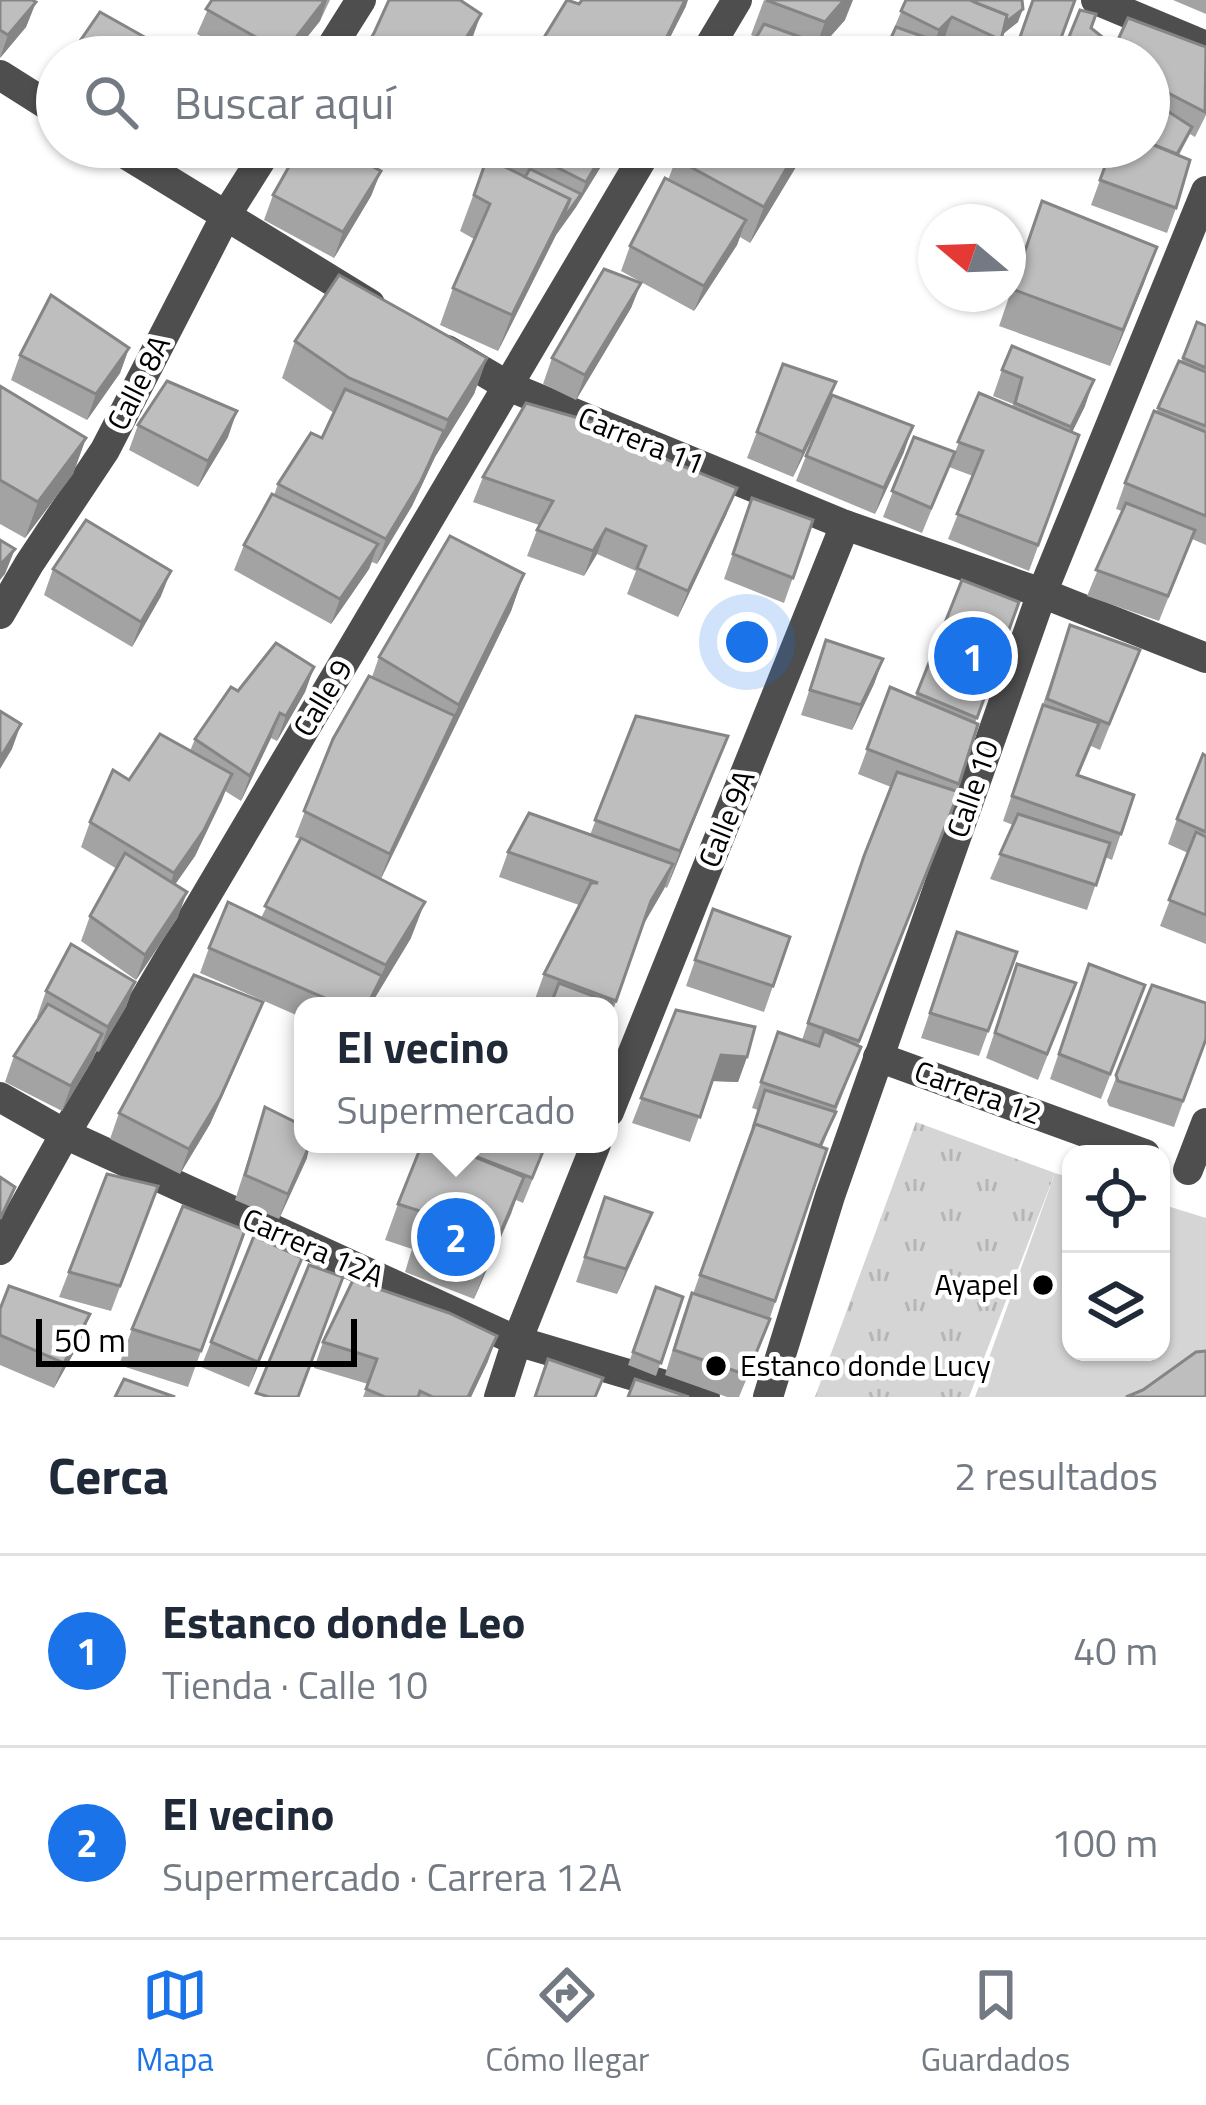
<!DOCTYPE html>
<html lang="es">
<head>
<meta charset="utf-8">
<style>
	:root { --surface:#fff; --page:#f2f2f3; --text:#1f2937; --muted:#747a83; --line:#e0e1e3; --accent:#1a73e8 }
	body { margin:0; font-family:"Titillium Web",sans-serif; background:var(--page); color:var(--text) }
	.controls { position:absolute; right:36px; bottom:36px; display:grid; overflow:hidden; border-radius:24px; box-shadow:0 3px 9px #0004 }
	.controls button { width:108px; height:108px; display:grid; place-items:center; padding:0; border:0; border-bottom:3px solid var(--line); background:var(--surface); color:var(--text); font:60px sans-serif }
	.compass { position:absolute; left:918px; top:204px; width:108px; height:108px; border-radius:50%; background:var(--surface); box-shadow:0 3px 9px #0004; rotate:289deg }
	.scale { position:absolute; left:36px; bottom:30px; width:321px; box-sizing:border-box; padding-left:12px; border:6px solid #000; border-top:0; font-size:33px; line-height:42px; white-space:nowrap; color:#000; -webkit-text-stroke:9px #fff; paint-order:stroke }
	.you { position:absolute; left:747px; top:642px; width:42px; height:42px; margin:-30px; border:9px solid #fff; border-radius:50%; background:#1a73e8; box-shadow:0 0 0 18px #1a73e833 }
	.badge { display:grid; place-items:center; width:78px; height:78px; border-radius:50%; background:var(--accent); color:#fff; font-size:39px; font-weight:700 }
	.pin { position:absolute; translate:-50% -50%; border:6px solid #fff; box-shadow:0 3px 12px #0006 }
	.popup { position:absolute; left:294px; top:997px; width:324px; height:156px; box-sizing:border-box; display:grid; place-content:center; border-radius:24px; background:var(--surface); filter:drop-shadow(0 3px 9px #0005); font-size:39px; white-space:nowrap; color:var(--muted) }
	.popup b { font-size:45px; color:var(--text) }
	.popup::after { content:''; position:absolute; left:50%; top:100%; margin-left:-24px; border:24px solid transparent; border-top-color:var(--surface) }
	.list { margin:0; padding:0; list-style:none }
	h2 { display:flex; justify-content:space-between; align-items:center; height:156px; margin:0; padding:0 48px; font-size:51px }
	h2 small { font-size:39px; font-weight:400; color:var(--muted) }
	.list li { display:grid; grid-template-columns:78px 1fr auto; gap:36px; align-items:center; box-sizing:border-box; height:192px; padding:0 48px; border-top:3px solid var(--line) }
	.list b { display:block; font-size:45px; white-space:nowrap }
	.list p { margin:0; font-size:39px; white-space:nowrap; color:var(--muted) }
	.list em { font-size:39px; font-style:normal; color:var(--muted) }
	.icon { flex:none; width:66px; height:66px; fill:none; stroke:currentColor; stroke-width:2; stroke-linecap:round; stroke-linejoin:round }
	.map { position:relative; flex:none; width:1206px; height:1397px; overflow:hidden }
	.search { position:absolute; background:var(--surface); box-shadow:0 3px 9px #0004; left:36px; right:36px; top:36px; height:132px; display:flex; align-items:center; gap:30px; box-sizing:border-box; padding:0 42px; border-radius:66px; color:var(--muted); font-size:45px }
	.sheet { height:540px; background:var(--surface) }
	nav { display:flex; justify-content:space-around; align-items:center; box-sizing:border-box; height:168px; border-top:3px solid var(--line); background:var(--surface); font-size:33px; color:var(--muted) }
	nav a { display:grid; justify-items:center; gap:6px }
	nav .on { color:var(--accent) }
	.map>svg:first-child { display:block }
	.grass { fill:#d5d5d5 }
	.park { fill:url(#park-tufts) }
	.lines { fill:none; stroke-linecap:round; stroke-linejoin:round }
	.minor { stroke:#4e4e4e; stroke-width:30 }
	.wall { fill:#a3a3a3 }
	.shaded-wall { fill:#858585 }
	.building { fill:#bebebe; stroke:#858585; stroke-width:3 }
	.poi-dot { fill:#000; stroke:#fff; stroke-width:4.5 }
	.labels { text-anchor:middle; stroke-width:9; stroke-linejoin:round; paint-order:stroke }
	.street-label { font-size:30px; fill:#000; stroke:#fff }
	.poi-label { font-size:30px; fill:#000; stroke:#fff; text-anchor:end }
</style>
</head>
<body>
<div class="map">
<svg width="1206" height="1397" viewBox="0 0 1206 1397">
	<defs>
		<pattern id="park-tufts" width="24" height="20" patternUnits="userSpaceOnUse" patternTransform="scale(3)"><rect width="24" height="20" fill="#d5d5d5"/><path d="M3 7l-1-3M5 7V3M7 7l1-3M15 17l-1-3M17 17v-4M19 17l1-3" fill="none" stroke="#b5b5b5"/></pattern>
	</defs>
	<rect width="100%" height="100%" fill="#fff"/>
	<path class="grass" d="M1055,1173L1071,1178V1352H1161V1204L1206,1218V1397H975Z"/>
	<path class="park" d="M916,1122L1055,1173L969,1397H815Z"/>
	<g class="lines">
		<g class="minor">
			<path d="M1096,0L1206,46"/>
			<path d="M325,57L361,0"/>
			<path d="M703,57L737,0"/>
			<path d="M0,75L57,111"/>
			<path d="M114,147L370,304"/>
			<path d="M447,350L508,386L845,525L1042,593L1206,658"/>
			<path d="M0,614L29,564L105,450L225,217L269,147"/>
			<path d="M878,1057L1145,1154"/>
			<path d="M0,1097L65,1134L517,1341L705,1397"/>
			<path d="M609,1112L845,525"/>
			<path d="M1188,1170L1206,1123"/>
			<path d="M0,1250L65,1134L649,147"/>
			<path d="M499,1397L517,1341L596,1144"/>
			<path d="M768,1397L830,1196L1042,593L1206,191"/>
		</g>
	</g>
	<g class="wall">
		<path d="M0,0L36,2L26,27L0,58Z"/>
		<path d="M212,0H330L320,21L291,57H237L197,34Z"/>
		<path d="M764,0L845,20L823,45L757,38L751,35Z"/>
		<path d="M906,0L1018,22L1002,34L995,57H973L956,48L953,57H882Z"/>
		<path d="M1173,0H1206V14Z"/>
		<path d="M686,6L660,57H534L537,49Z"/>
		<path d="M1206,47V115L1195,137L1190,134L1179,155L1176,208L1167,233L1091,205L1112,147H1149V57Z"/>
		<path d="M390,147H439L426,167Z"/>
		<path d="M517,147H613L576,207L556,235L498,351L440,325L453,288L474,239L460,231L487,158L509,169Z"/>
		<path d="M808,147L750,243L740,237L737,245L694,311L621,271L630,246L668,180L676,159Z"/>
		<path d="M381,171L371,196L334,258L264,220L273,195Z"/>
		<path d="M1042,201L1144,283L1110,366L999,326Z"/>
		<path d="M641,283L631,308L576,400L543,384L552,358Z"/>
		<path d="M1197,322L1206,326V545L1192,539L1159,621L1087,596L1122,511L1116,509L1125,483L1179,361L1181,362Z"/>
		<path d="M295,341L487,358L474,394L435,457L412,506L377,564L372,562L369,569L331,624L234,570L244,545L274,495L278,484L322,438L334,413L282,378Z"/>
		<path d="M129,348L120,373L87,420L11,380L20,355Z"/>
		<path d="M783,364L827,407L793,477L747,458Z"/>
		<path d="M1002,370L1085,406L1072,432L1079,435L1029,571L948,539L973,476L949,467L922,533L883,517L914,437L955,452L979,393L1012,407L1013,404L993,396Z"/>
		<path d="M0,386L86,438L73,474L25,538L0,524Z"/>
		<path d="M138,425L228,437L198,487L129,450Z"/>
		<path d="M904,452L875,514L796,481L806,456Z"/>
		<path d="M483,477L727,513L678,617L627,594L636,571L597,554L584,576L527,556L539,525L473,502Z"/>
		<path d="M752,498L813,520L784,603L724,579Z"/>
		<path d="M53,569L161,596L132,647L44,595Z"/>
		<path d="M524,574L511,611L381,879L411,938L370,1006H303V1018L200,973L209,948L261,918L300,839L295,837L333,739L372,677L379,657Z"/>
		<path d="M962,580L1019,602L975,723L978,724L950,817L858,1046L861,1047L822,1147L827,1149L761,1344L739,1397H727L665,1375L682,1319L692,1293L693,1294L758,1110L752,1108L778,1032L802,1040L855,881L891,787L858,774L890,687L915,698Z"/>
		<path d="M1070,625L1140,650L1100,750L1091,746L1079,775L1134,795L1112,860L1105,857L1087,910L990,879L1013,825L1003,821Z"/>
		<path d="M826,640L883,659L874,684L852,730L801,715Z"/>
		<path d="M314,667L305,692L277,741L271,738L241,801L225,791L195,856L175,884L178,917L136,980L81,941L90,916L117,869L81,847L90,822L129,780L190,751L195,739L238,691Z"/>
		<path d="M636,716L714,772L667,888L665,887L643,925L609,1022V1006L551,1005L535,999L544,974L579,905L499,877L508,852L590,835Z"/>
		<path d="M1206,756V944L1160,926L1188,853L1168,844L1177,819Z"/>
		<path d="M713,909L790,937L764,1012L686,986Z"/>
		<path d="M957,932L1017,952L979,1056L921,1038Z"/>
		<path d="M1017,964L1076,983L1038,1080L986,1058Z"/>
		<path d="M1089,964L1145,985L1101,1099L1050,1079Z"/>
		<path d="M135,982L126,1007L99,1052L96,1051L93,1059L62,1111L5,1082L14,1056L39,1018L37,1017L46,991Z"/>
		<path d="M1152,985L1206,1039L1174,1127L1109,1106L1107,1101Z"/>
		<path d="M263,1002L253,1027L210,1124L180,1174L110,1139L119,1113Z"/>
		<path d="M676,1010L747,1057L738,1082L712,1081L690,1142L632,1123Z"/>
		<path d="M265,1107L307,1158L279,1219L235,1200Z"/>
		<path d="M547,1144L523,1203L516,1200L474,1299L405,1272L412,1249L385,1240L398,1204L455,1149Z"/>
		<path d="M107,1174L158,1186L111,1311L59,1297Z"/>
		<path d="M605,1197L642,1238L617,1294L576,1282Z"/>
		<path d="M245,1230L188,1387L119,1365L132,1329Z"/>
		<path d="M302,1258L249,1387L201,1367L211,1342Z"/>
		<path d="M656,1287L683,1297L656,1376L628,1365Z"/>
		<path d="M0,1309L81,1340L54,1388L0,1365Z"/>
		<path d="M323,1342L488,1361L471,1397H363L368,1384L314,1368Z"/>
	</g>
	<g class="shaded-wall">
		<path d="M325,0H327L320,21L291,57H283Z"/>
		<path d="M685,0H688L686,6L660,57H657Z"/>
		<path d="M844,0H853L845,20L812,57L825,22Z"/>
		<path d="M36,2L26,27L0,58L8,35Z"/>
		<path d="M1023,9L1018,22L1002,35L1006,22Z"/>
		<path d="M481,14L472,39L461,57H454Z"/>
		<path d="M952,17L943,42L930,55L939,30Z"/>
		<path d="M433,147H439L426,167Z"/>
		<path d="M607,147H613L576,207L586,182Z"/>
		<path d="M799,147H808L750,243L764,207Z"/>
		<path d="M381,171L371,196L334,258L343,232Z"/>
		<path d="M581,194L576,207L556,235L498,351L512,315L570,199Z"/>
		<path d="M746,220L737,245L694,311L704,286Z"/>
		<path d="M1157,247L1144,283L1110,366L1123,330Z"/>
		<path d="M641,283L631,308L576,400L585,375Z"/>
		<path d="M129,348L120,373L87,420L96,394Z"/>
		<path d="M487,358L474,394L435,457L412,506L377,564L386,539L444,431L448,420Z"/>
		<path d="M1094,380L1085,406L1062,453L1071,427Z"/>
		<path d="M836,382L827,407L793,477L803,452Z"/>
		<path d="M237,411L228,437L198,487L208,461Z"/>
		<path d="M913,426L904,452L875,514L884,488Z"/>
		<path d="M86,438L73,474L25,538L38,502Z"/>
		<path d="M737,488L727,513L678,617L688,591Z"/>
		<path d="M606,529L597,554L584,576L593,551Z"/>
		<path d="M378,544L369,569L331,624L340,599Z"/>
		<path d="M15,549L5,574L0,580V565Z"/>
		<path d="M171,571L161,596L132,647L141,622Z"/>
		<path d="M524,574L511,611L380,880L390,854L459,705Z"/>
		<path d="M883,659L874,684L852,730L861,705Z"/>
		<path d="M314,667L305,692L277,741L286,716Z"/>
		<path d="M280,713L271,738L241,801L250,776Z"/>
		<path d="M21,724L12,749L0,769V758Z"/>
		<path d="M728,736L714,772L667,888L680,851Z"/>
		<path d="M232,774L222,800L195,856L165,899L174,873Z"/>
		<path d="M673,864L664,889L642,927L651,901Z"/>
		<path d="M187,892L178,917L136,980L145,955Z"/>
		<path d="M425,902L411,938L370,1006H367L386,965Z"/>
		<path d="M135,982L126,1007L99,1052L108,1027Z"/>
		<path d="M263,1002L253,1027L210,1124L180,1174L189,1149Z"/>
		<path d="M102,1034L93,1059L62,1111L71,1086Z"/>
		<path d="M721,1055L747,1057L738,1082L712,1081Z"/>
		<path d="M310,1144L307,1158L279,1219L288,1194Z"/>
		<path d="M524,1177L511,1214L474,1299L488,1262Z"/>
		<path d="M652,1213L642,1238L617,1294L626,1269Z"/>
		<path d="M302,1258L293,1283L249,1387L258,1362Z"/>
		<path d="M90,1314L81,1340L54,1388L64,1363Z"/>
		<path d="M497,1336L488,1361L471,1397H468Z"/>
	</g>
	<g class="building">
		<path d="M0,0H32L36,2L8,35L0,30Z"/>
		<path d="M212,0H325L284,53L206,9Z"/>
		<path d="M389,0H460L481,14L454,57H360L374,33Z"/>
		<path d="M567,0L579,4L582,0H685L657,57H552L537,49Z"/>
		<path d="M766,0H844L825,22Z"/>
		<path d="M906,0H970L1007,15L1001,40L952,17L939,30L901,11Z"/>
		<path d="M975,0H1022L1023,9L1006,22L1007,15L974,2Z"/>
		<path d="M1033,0H1075L1054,57H1013Z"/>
		<path d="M1080,10L1096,14L1091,28L1106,40L1097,57H1070L1062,54Z"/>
		<path d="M100,12L148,39L137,57H69Z"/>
		<path d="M1128,18L1206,47L1205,112L1149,83V57H1110Z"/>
		<path d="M764,24L856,57H745Z"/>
		<path d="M896,27L956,48L951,57H882Z"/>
		<path d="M1149,99L1192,127L1177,154L1149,143Z"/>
		<path d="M1149,143L1190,160L1176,208L1100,180L1112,147H1149Z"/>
		<path d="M300,147H336L381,171L343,232L273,195Z"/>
		<path d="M517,147H607L586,182Z"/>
		<path d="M683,147H799L764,207L676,159Z"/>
		<path d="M487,158L570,199L512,315L453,288L490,204L474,195Z"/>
		<path d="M530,169L581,194L561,222L570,199L525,177Z"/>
		<path d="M665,178L746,220L704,286L630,246Z"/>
		<path d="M1042,201L1157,247L1123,330L1012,289Z"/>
		<path d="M604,269L641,283L585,375L552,358Z"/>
		<path d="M339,275L487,358L448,420L349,378L295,341Z"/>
		<path d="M51,295L129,348L96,394L20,355Z"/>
		<path d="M1197,322L1206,326V368L1183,358Z"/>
		<path d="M1012,346L1094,380L1071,427L1015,403L1022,378L1002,370Z"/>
		<path d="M1179,361L1206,372V426L1158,408Z"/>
		<path d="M783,364L836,382L803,452L757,432Z"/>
		<path d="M167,381L237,411L208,461L138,425Z"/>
		<path d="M0,386L86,438L38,502L0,480Z"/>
		<path d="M345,389L444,431L421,481L386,539L278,484L311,433L322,438Z"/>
		<path d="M979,393L1079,435L1038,545L957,514L983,451L958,442Z"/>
		<path d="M832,395L913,426L884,488L806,456Z"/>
		<path d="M526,403L596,423L643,450L737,488L688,591L637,568L646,546L606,529L593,551L537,530L553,501L483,477Z"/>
		<path d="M1154,411L1206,432V516L1125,483Z"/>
		<path d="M914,437L955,452L931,508L892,491Z"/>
		<path d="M272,494L378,544L340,599L244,545Z"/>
		<path d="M752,498L813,520L793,578L733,554Z"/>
		<path d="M1126,503L1195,530L1168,596L1096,570Z"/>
		<path d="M86,520L171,571L141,622L53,569Z"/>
		<path d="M450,536L524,574L459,705L379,657Z"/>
		<path d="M0,540L15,549L0,565Z"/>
		<path d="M962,580L1019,602L977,718L917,693Z"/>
		<path d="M1070,625L1140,650L1109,724L1047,699Z"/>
		<path d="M826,640L883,659L861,705L810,690Z"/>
		<path d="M276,643L314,667L286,716L280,713L250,776L195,739L231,687L238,691Z"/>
		<path d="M369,676L455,716L390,854L304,811L333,739Z"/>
		<path d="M890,687L978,724L959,784L867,749Z"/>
		<path d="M1043,705L1099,723L1077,775L1134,795L1121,834L1012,796Z"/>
		<path d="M0,711L21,724L0,758Z"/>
		<path d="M636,716L728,736L680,851L595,820Z"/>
		<path d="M160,734L232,774L204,830L174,873L90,822L113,770L129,780Z"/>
		<path d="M1203,754L1206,756V832L1177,819Z"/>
		<path d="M897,772L959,792L859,1041L808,1023L864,856Z"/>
		<path d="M529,813L673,864L651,901L616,1001L544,974L591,883H598L508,852Z"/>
		<path d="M1018,814L1110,843L1096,885L1000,854Z"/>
		<path d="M1196,832L1206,837V915L1169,900Z"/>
		<path d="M301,838L425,902L386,965L265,906Z"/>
		<path d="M125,853L187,892L145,955L90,916Z"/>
		<path d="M228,902L382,976L367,1006H343L209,948Z"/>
		<path d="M713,909L790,937L773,986L695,960Z"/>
		<path d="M957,932L1017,952L988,1031L930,1013Z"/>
		<path d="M71,944L135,982L108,1027L46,991Z"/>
		<path d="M1017,964L1076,983L1047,1054L995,1033Z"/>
		<path d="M1089,964L1145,985L1110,1074L1059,1054Z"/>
		<path d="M194,975L263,1002L220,1098L189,1149L119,1113Z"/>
		<path d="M559,983L612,1003L609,1009V1006H550Z"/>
		<path d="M1152,985L1206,1003V1039L1183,1101L1118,1081L1116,1075Z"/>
		<path d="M48,1004L102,1034L71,1086L14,1056Z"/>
		<path d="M676,1010L755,1027L747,1057L721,1055L700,1117L641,1098Z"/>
		<path d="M824,1031L861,1047L835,1107L761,1082L778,1032L819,1046Z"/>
		<path d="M765,1090L836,1112L820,1146L755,1124L753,1128Z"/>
		<path d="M265,1107L303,1126V1144H310L288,1194L245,1175Z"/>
		<path d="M755,1124L827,1149L775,1301L700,1275Z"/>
		<path d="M422,1144H443L524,1177L488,1262L418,1236L426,1213L398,1204Z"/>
		<path d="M457,1144H546L532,1178L456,1149Z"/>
		<path d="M107,1174L158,1186L120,1286L69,1272Z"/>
		<path d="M0,1177L15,1187L0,1219Z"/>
		<path d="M605,1197L652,1213L626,1269L585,1257Z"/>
		<path d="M183,1206L245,1230L201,1351L132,1329Z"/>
		<path d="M254,1236L302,1258L258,1362L211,1342Z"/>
		<path d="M309,1265L343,1277L298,1397H269L256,1393Z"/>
		<path d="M353,1280L449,1313L497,1336L468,1397H433L420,1391L418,1397H385L366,1389L377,1359L323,1342Z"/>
		<path d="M9,1286L90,1314L64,1363L0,1335V1309Z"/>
		<path d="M656,1287L683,1297L661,1363L633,1352Z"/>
		<path d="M692,1293L770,1319L747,1375L674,1350Z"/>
		<path d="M1206,1351V1397H1126L1143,1390L1196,1352Z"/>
		<path d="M548,1359L603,1378L595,1397H535Z"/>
		<path d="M124,1379L175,1397H115Z"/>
		<path d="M635,1379L689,1397H628Z"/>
	</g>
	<g class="poi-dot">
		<circle cx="1043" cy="1285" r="12"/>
		<circle cx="716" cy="1366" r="12"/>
	</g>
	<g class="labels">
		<g class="street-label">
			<text transform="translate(139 383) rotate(-63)" y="10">Calle 8A</text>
			<text transform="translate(641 441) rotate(22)" y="10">Carrera 11</text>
			<text transform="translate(323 698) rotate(-59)" y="10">Calle 9</text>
			<text transform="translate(973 789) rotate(-71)" y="10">Calle 10</text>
			<text transform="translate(727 819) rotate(-68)" y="10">Calle 9A</text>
			<text transform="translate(978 1093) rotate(20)" y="10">Carrera 12</text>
			<text transform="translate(313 1248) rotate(24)" y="10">Carrera 12A</text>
		</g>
		<g class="poi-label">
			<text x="1019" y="1295">Ayapel</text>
			<text x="740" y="1376" text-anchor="start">Estanco donde Lucy</text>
		</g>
	</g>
</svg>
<div class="controls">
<button><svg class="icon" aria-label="locate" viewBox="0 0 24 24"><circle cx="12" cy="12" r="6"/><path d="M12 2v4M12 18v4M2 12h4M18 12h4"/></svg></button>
<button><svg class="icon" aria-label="layers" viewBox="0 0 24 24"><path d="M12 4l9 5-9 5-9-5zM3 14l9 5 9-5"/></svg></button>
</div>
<svg class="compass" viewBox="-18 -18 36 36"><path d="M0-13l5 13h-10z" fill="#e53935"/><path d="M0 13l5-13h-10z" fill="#747a83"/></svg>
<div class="scale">50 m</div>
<div class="you"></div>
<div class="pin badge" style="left:973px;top:656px">1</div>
<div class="pin badge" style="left:456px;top:1237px">2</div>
<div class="popup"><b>El vecino</b>Supermercado</div>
<div class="search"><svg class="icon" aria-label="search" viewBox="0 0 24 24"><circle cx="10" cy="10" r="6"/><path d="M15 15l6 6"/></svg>Buscar aquí</div>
</div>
<section class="sheet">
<h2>Cerca<small>2 resultados</small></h2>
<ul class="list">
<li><span class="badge">1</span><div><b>Estanco donde Leo</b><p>Tienda · Calle 10</p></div><em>40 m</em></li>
<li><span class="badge">2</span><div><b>El vecino</b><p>Supermercado · Carrera 12A</p></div><em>100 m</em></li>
</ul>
</section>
<nav>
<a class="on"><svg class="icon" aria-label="map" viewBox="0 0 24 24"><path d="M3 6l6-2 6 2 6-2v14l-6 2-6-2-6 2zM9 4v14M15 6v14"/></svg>Mapa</a>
<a><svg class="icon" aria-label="directions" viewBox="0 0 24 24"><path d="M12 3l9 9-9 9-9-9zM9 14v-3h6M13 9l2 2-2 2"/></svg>Cómo llegar</a>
<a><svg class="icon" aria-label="saved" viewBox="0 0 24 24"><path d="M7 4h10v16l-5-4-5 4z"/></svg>Guardados</a>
</nav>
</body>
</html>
